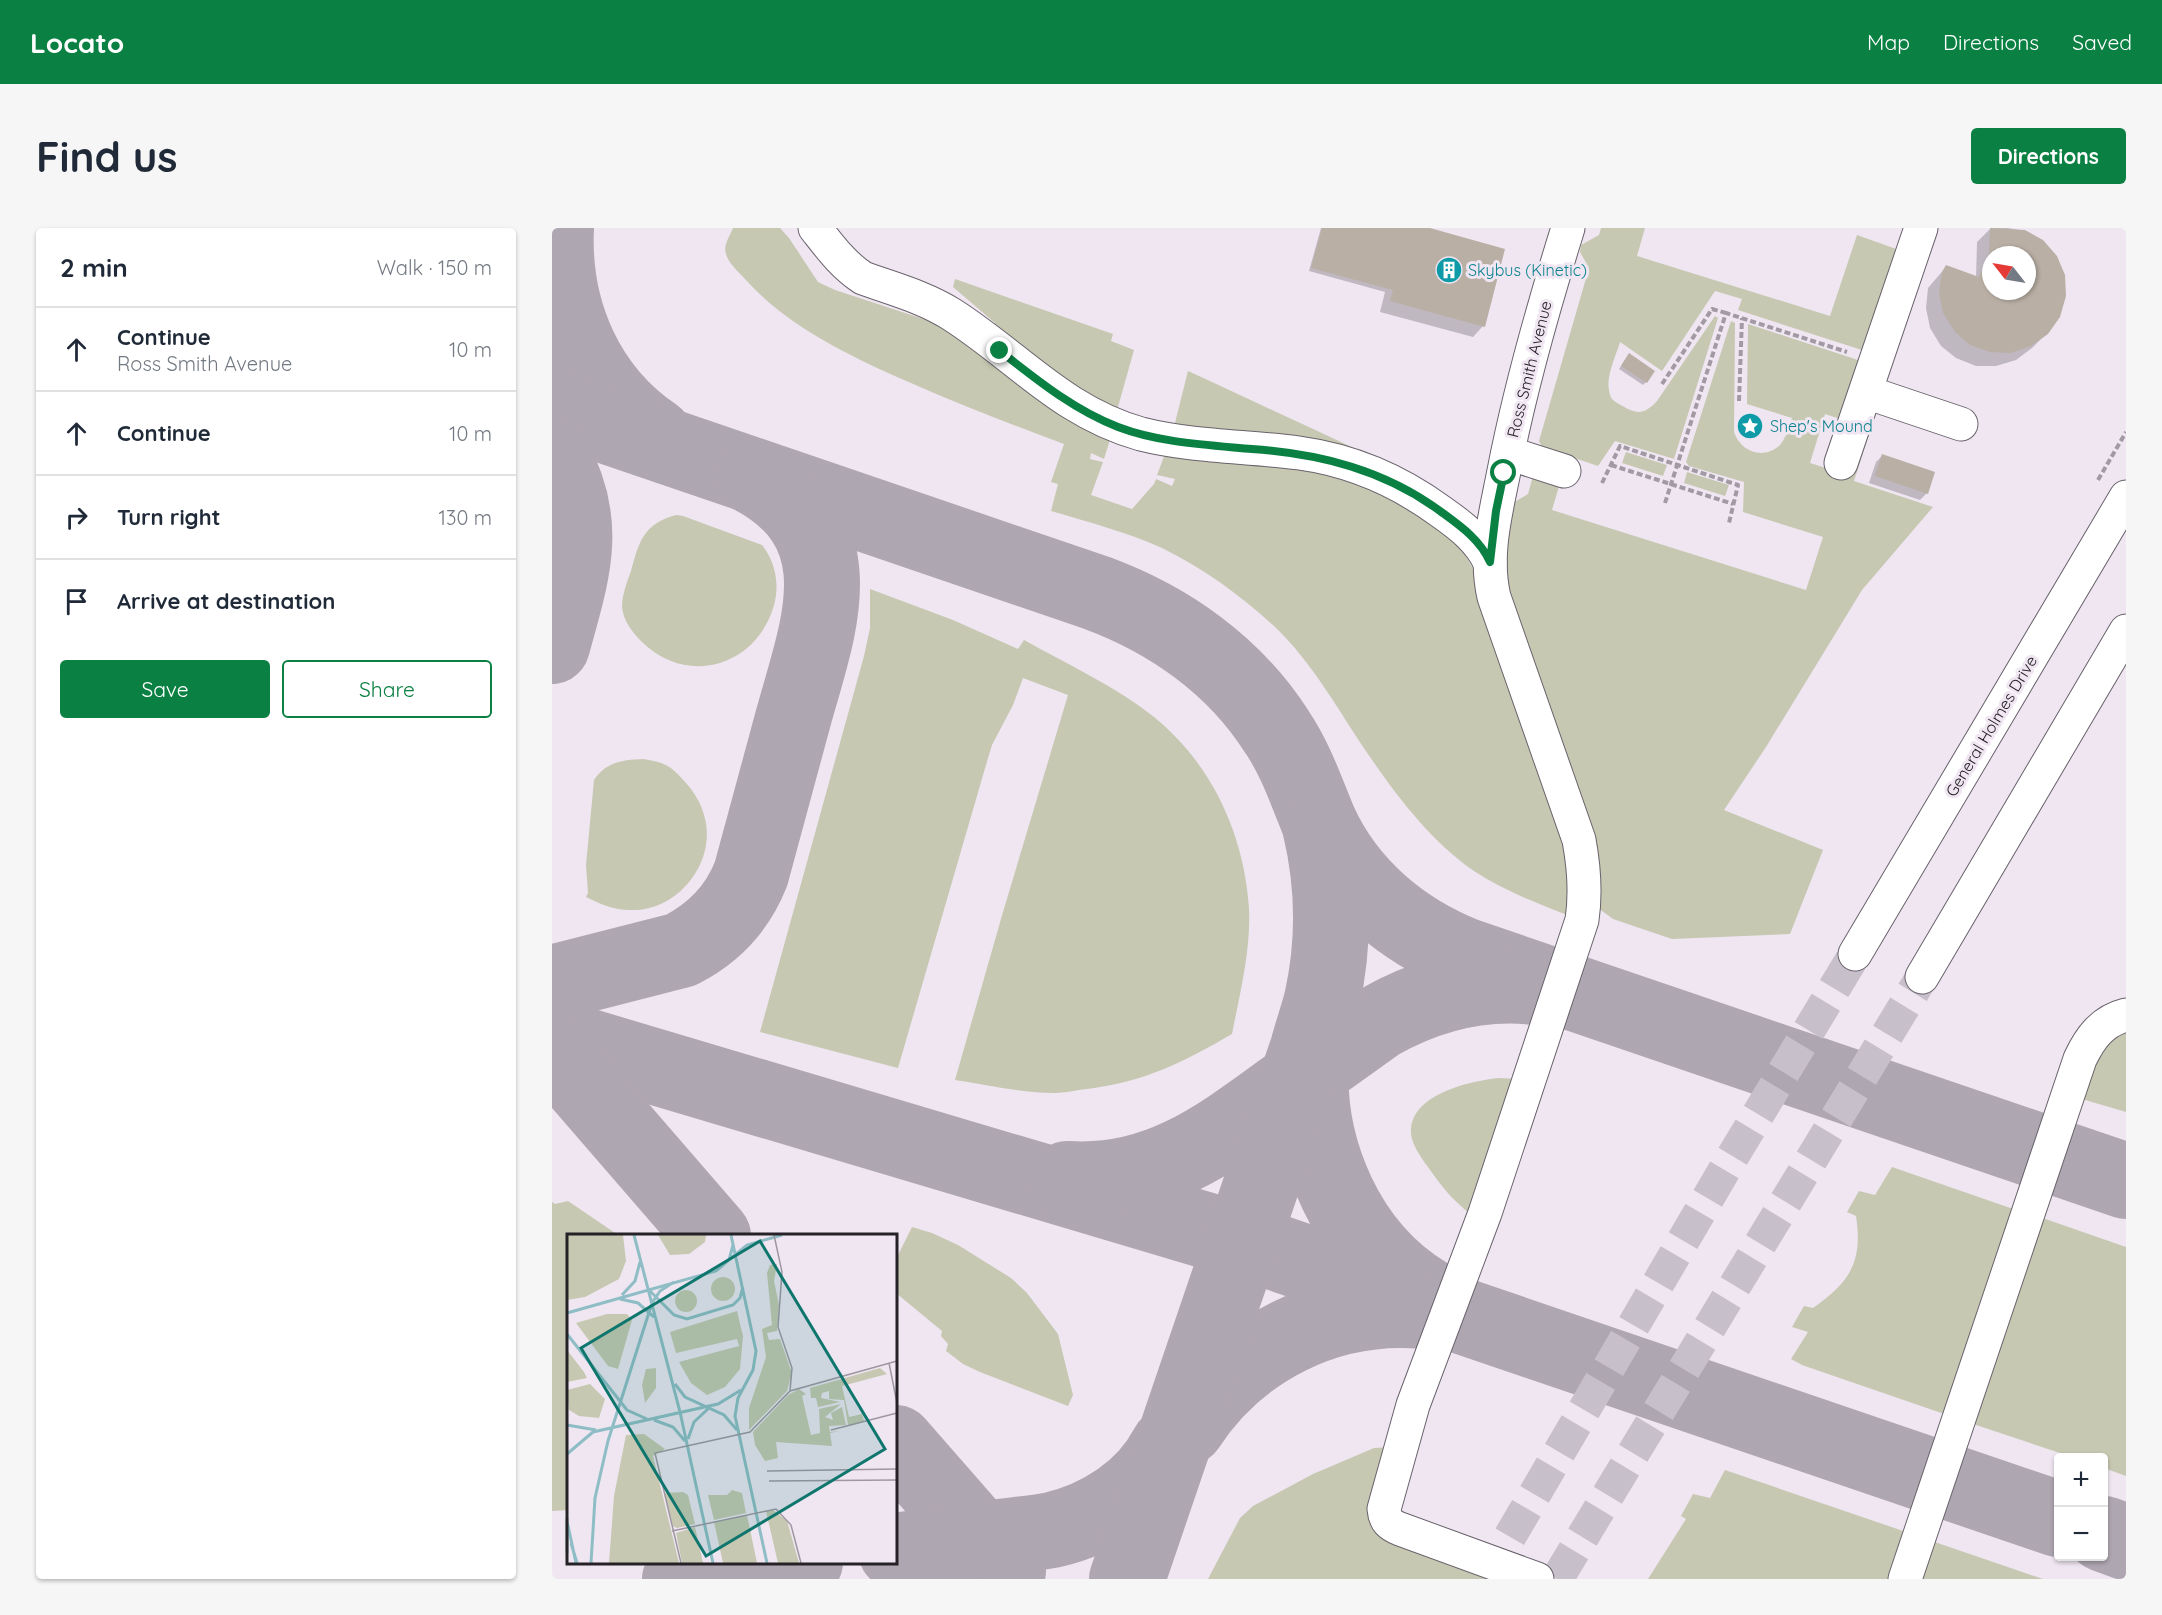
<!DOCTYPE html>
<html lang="en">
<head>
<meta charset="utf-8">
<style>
	:root { --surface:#fff; --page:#f6f6f7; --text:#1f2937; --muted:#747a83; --line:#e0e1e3; --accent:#0b8043 }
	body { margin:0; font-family:Quicksand,sans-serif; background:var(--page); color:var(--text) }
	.controls { position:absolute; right:18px; bottom:18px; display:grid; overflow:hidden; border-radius:6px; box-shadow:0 2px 4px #0004 }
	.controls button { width:54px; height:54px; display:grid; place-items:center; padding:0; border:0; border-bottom:2px solid var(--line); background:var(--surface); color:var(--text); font:30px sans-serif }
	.compass { position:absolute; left:1430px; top:18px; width:54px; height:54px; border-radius:50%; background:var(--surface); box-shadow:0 2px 4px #0004; rotate:301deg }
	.stop { position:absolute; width:18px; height:18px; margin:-14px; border:4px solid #0b8043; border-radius:50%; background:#fff }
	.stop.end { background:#0b8043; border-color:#fff; box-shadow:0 2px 6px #0008 }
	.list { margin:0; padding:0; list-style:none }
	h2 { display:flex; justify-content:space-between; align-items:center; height:78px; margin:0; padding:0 24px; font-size:26px }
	h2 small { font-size:20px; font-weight:400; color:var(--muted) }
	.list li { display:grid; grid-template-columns:39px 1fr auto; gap:18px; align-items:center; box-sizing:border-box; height:84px; padding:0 24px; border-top:2px solid var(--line) }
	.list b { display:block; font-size:22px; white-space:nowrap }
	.list p { margin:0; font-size:20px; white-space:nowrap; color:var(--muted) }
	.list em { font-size:20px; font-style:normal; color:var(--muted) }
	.actions { display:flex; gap:12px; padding:18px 24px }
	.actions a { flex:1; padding:14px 0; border:2px solid var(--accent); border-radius:6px; text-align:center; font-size:21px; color:var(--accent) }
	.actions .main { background:var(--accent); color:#fff }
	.icon { flex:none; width:33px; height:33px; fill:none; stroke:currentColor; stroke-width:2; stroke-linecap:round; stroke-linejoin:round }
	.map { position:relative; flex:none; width:1574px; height:1351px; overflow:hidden; border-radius:6px }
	header { display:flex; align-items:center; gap:36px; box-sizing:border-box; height:84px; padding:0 30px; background:var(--accent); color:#fff }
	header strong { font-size:28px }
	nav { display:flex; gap:33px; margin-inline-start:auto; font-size:21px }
	.intro { display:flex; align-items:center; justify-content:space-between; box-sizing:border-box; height:144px; padding:0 36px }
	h1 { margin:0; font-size:42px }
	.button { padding:15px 27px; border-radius:6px; background:var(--accent); color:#fff; font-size:21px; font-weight:700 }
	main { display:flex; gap:36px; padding:0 36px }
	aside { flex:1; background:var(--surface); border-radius:6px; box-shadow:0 2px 4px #0004 }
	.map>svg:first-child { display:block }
	.green { fill:#c6c8b1 }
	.shadow { fill:#0003; fill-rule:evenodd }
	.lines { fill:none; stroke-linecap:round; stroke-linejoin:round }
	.taxiway { stroke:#aea6b0; stroke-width:76 }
	.building { fill:#b9afa5 }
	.highway-tunnel { stroke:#c7bfc9; stroke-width:33; stroke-dasharray:33 16; stroke-linecap:butt }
	.minor-casing { stroke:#69626c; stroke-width:35 }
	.highway-casing { stroke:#69626c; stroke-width:35 }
	.path { stroke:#a19aa4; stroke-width:4; stroke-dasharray:6 3; stroke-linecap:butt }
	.minor { stroke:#fff; stroke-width:33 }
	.highway { stroke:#fff; stroke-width:33 }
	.route { stroke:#0b8043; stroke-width:8 }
	.labels { text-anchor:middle; stroke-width:6; stroke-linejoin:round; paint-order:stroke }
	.culture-label { font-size:16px; fill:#0d838f; stroke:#efe6f2; text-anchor:start }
	.street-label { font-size:16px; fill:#252126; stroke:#efe6f2 }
	.inset-river { fill:none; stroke:#8fbdc5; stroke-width:3 }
	.inset-road { fill:none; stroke:#9e97a0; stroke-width:1.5 }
	.view { fill:#0f766e; fill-opacity:0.15; stroke:#0f766e; stroke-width:3 }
	.inset-edge { fill:none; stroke:#252126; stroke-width:3 }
</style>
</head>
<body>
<header>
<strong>Locato</strong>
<nav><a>Map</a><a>Directions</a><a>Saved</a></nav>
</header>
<div class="intro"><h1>Find us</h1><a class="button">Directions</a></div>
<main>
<aside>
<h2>2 min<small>Walk · 150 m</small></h2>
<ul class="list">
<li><svg class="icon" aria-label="ahead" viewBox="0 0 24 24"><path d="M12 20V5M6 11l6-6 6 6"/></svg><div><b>Continue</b><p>Ross Smith Avenue</p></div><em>10 m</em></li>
<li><svg class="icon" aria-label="ahead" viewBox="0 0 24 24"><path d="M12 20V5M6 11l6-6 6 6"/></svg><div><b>Continue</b></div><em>10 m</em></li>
<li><svg class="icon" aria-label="right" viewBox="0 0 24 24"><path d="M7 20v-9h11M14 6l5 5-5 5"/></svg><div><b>Turn right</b></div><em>130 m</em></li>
<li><svg class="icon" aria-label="arrive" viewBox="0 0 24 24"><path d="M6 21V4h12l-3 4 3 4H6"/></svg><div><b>Arrive at destination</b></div></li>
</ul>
<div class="actions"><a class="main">Save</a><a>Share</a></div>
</aside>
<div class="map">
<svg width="1574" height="1351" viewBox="0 0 1574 1351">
	<rect width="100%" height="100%" fill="#efe6f2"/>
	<g class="green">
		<path d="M181,0H228L237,10L266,54L283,62L405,102L561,202L552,231L539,225L538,231L551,234L539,267L580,281L602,256L604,251L620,258L623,251L605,247L616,218L793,241L905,312L927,352L1014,598L1020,689C987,676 952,663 922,643C880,614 847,571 818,529C787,484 762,436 722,398C688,367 651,340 610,320C575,304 536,294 499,283L506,256L499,254L512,216C461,197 409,177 359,155C300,129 237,100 193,51C187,44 176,35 174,26C171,17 178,8 181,0Z"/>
		<path d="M1049,0H1093L1085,28L1278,88L1305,7L1350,23L1316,124L1186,82L1190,71L1163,63L1110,143L1068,114C1064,128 1054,147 1057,162C1058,170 1061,173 1067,176C1084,186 1091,188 1105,173L1163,88L1166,90L1122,231L1063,213L1046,238L990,219L987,213L1037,40L1028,24L1029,17L1047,7Z"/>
		<path d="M403,51L561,106L559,113L582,122L564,186L542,176L442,98L443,95L401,59Z"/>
		<path d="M1179,93L1183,95L1182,204C1188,223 1211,233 1228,217C1234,210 1237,199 1240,190L1195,176L1196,96L1312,134L1294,193L1273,186L1258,235L1296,247L1320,186L1324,185L1302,253L1381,279L1310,362L1214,519L1172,582L1271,622L1238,706L1120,711L1061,691L1046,680L957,379L953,339L959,276L976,266L981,248L1008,255L1000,282L1254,362L1271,309L1191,284L1192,254L1137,238L1134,234Z"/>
		<path d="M636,143L660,154L873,253L860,258L620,207Z"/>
		<path d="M1074,224L1115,237L1111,248L1070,235Z"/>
		<path d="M1135,244L1177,257L1173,268L1132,255Z"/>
		<path d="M124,287L131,288L210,317C223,333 228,356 222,377C205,438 136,459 90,414C80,404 71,392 70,379C70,367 75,354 79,343C87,314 91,296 124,287Z"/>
		<path d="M318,361L401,392L466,421L472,412C513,435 565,459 602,489C660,536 692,606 697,680C699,722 688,765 680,806C630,835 592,854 535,861C524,862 513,865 503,865C470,865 436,857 403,852L451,684L516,467L471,450L461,477L440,517L436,530L346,840L208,804L312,428L318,400Z"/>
		<path d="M91,531C97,532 104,533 109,535C119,538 127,547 134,555C142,564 149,575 152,587C166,633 126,684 78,682C62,682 48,676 34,669L36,665L34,637L42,552C54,534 70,532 91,531Z"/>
		<path d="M1574,796V884L1523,869L1531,843Z"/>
		<path d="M947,850L967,851L922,989C906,977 893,963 881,946C874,936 865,925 861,914C847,869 916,853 947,850Z"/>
		<path d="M1340,939L1467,983L1398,1188L1250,1137L1239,1131L1256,1104L1240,1099L1252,1078L1261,1080C1298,1054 1311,1034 1304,988L1295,984L1307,963L1323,967Z"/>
		<path d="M16,973L66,1007L16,1008V1282L0,1283V974L3,976Z"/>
		<path d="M1482,987L1574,1019V1248L1552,1240V1230L1520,1229L1412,1193Z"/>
		<path d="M360,999L380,1005L406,1017L459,1050L475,1065L506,1106L521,1167L516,1178L428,1144L411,1136L394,1123L396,1116L389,1108L390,1103L344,1065V1031Z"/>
		<path d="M840,1219L824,1281L951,1351H656L688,1290L701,1278L761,1246L822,1220Z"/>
		<path d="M1173,1242L1357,1305L1341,1351H1096L1134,1291L1129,1288L1141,1266L1158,1270Z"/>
		<path d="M1374,1311L1491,1351H1360Z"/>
	</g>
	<g class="shadow">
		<path d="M769,0H872L931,98L921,109L828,84L833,64L757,43Z"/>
		<path d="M1439,0H1456L1473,3L1495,105L1480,120L1464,132L1444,138H1424L1404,130L1389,118L1378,100L1374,80L1376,60L1394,39L1424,50L1425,14ZM1439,27H1475V63H1439Z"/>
		<path d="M1074,130L1094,154L1091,157L1067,141Z"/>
		<path d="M1331,227L1375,265L1368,272L1317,255L1324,234Z"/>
	</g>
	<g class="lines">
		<g class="taxiway">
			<path d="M4,0C0,84 35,162 103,208"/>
			<path d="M0,179L545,365C618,392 683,438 725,504C744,532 754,563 767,594C796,658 851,703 914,728L1574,953"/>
			<path d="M0,228C39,297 19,347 0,418"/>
			<path d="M0,755L129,722C162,705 185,681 199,646C213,594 227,543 241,491C266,400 307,305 200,248"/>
			<path d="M0,808L693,1014L1506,1291"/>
			<path d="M0,822L161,1008"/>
			<path d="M759,830C753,921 795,1019 875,1067"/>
			<path d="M515,951C603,957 663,912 730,863C763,840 795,817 827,794C875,767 928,753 983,759"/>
			<path d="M635,1199C687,1120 776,1075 871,1083"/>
			<path d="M344,1215L456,1343"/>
			<path d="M1552,1306L1574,1314"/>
			<path d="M344,1323C376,1318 408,1314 440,1310C460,1307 480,1306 500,1302C548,1291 593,1262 616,1218"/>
			<path d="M128,1351L253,1334"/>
			<path d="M575,1351L756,820C760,804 766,788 770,772C783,713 782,656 768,598"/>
		</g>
	</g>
	<g class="building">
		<path d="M770,0H878L953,21L933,99L838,73L841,62L759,40Z"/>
		<path d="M1438,0L1473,2L1491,12L1505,28L1513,47L1514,68L1508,89L1496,106L1479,118L1459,125L1438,124L1418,117L1403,104L1391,85L1387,65L1390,44L1394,37L1427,49L1431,41L1439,33V63H1475V27H1437Z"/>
		<path d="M1077,125L1103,143L1095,155L1069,138Z"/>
		<path d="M1330,226L1383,244L1376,266L1323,248Z"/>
	</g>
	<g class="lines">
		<g class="highway-tunnel">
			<path d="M933,1351L1173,941L1303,726"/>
			<path d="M1005,1351L1370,749"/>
		</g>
		<defs>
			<g id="minor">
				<path d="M263,0C278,19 291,37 311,50C341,61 372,69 399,86C465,128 510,184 589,206C641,219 694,218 747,225C798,232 847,253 888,283C908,297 928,312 938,335"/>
				<path d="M1314,164L1409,196"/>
				<path d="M956,225L1012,243"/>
				<path d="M1289,235L1369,0"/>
				<path d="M985,1351L848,1301C838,1297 833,1293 832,1281L861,1177L933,985L1030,692C1034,665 1032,639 1027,612L942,369C932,327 944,284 952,243C968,160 991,80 1016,0"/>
				<path d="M1353,1351L1528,831C1538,810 1550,793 1574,787"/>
			</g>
			<g id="highway">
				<path d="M1303,726L1574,269"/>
				<path d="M1370,749L1574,403"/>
			</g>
		</defs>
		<use href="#minor" class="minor-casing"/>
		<use href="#highway" class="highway-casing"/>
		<g class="path">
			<path d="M1110,156L1160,81L1174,85"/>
			<path d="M1187,173L1190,90"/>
			<path d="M1059,237L1181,276"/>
			<path d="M1546,252L1574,204"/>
			<path d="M1050,255L1068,218L1186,257L1177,295"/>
			<path d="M1113,275L1174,85L1295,124"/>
		</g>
		<use href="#minor" class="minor"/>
		<use href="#highway" class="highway"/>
	</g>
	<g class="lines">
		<path class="route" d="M448,123C485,152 522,182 566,199C608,215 656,217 700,221C769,226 832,242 888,283C907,297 928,311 938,334L944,283L952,245"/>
	</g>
	<defs>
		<symbol id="building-disc" viewBox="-11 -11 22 22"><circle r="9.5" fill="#0f9aa8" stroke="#efe6f2"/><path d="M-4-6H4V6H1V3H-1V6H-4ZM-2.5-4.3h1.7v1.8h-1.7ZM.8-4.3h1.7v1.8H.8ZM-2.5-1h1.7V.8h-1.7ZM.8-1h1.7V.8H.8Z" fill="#fff"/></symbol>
		<symbol id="sight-disc" viewBox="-11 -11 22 22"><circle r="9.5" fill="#0f9aa8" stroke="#efe6f2"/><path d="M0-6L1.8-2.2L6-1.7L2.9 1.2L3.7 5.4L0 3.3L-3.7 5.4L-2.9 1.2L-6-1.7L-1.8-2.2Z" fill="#fff"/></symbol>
	</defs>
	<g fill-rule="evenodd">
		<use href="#building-disc" x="882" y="27" width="30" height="30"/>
		<use href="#sight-disc" x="1183" y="183" width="30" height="30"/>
	</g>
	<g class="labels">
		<g class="culture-label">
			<text x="916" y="48">Skybus (Kinetic)</text>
			<text x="1218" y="204">Shep's Mound</text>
		</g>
		<g class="street-label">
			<text transform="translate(977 141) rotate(-76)" y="6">Ross Smith Avenue</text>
			<text transform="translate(1439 498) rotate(-59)" y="6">General Holmes Drive</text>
		</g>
	</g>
	<g transform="translate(15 1006)">
		<rect width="330" height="330" fill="#efe6f2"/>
		<path d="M0,1H56L59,27L52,45L18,63L0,66ZM91,1H139L138,8L122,20L103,21ZM210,30L207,47L212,71L210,97L200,99L202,106L213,105L225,139L220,157L182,196V174L199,123L195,95L205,91L200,39L203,31ZM144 55a12 12 0 1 1 24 0a12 12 0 1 1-24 0ZM108 67a11 11 0 1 1 22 0a11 11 0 1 1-22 0ZM170,77L176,102L173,135L158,153L140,161L124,149L112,128L172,112L170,105L109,119L103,98ZM40,80H60L65,86L51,135L41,132L9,89ZM0,116L17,138L20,144L0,148ZM89,134V154L78,169L75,151L79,135ZM313,134L320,140L275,152L282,183L295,180L297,187L281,191L277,166L262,165V157L255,159L254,164L273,168L251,173L249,164H244L243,154ZM23,150L38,165L32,184L12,182L2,176L0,156ZM232,155L239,160L235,162L244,201L253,199L252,175L274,170L258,183L266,186L264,179L275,173L279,191L262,192L263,198L273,197L263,199L265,212L209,208L211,224L198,227L188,211L186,198L221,161ZM77,200L98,215L86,222L112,329H42L47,262L59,201ZM165,256L175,259L179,279L147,286L141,261H160ZM116,258L121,261L128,290L110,294L106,292L97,259ZM206,276L220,287L232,329H211L199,277ZM180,281L190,329H156L147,288ZM128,293L136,329H115L109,299Z" fill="#c6c8b1"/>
		<path class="inset-river" d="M67,1L113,178L146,329M164,1L189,117L186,136L171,164L168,182L200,329M164,24L180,11L215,1M83,57L107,81L120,85L166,71L173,64L176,53M55,61L68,47L73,28M53,65L71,69L87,83M0,79L149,37L162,26L166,11M0,100L60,176L80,185M108,150L118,163L157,181L170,196M87,186L106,193L118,207M0,191L29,196M121,205L127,188L143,173M0,220L26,198L151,170L174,156M0,284V319M0,287L9,329M4,309L10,329M24,329L28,264L41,207L85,69L93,57L107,48"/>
		<path class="inset-road" d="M207,1L215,38L211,93L225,134L223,157M322,129L330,169M264,196L330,179M200,237L330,235M202,247L330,246M105,297L209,275L224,291L234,329M114,329L88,219L183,198L223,157L330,127"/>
		<path class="view" d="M193,7L318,215L139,322L14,114Z"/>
		<rect width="330" height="330" class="inset-edge"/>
	</g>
</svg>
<div class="controls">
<button>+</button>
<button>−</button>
</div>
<svg class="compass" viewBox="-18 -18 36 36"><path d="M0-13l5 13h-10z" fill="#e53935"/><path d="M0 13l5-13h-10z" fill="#747a83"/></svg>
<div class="stop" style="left:952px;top:245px"></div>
<div class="stop end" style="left:448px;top:123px"></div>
</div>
</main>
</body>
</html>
